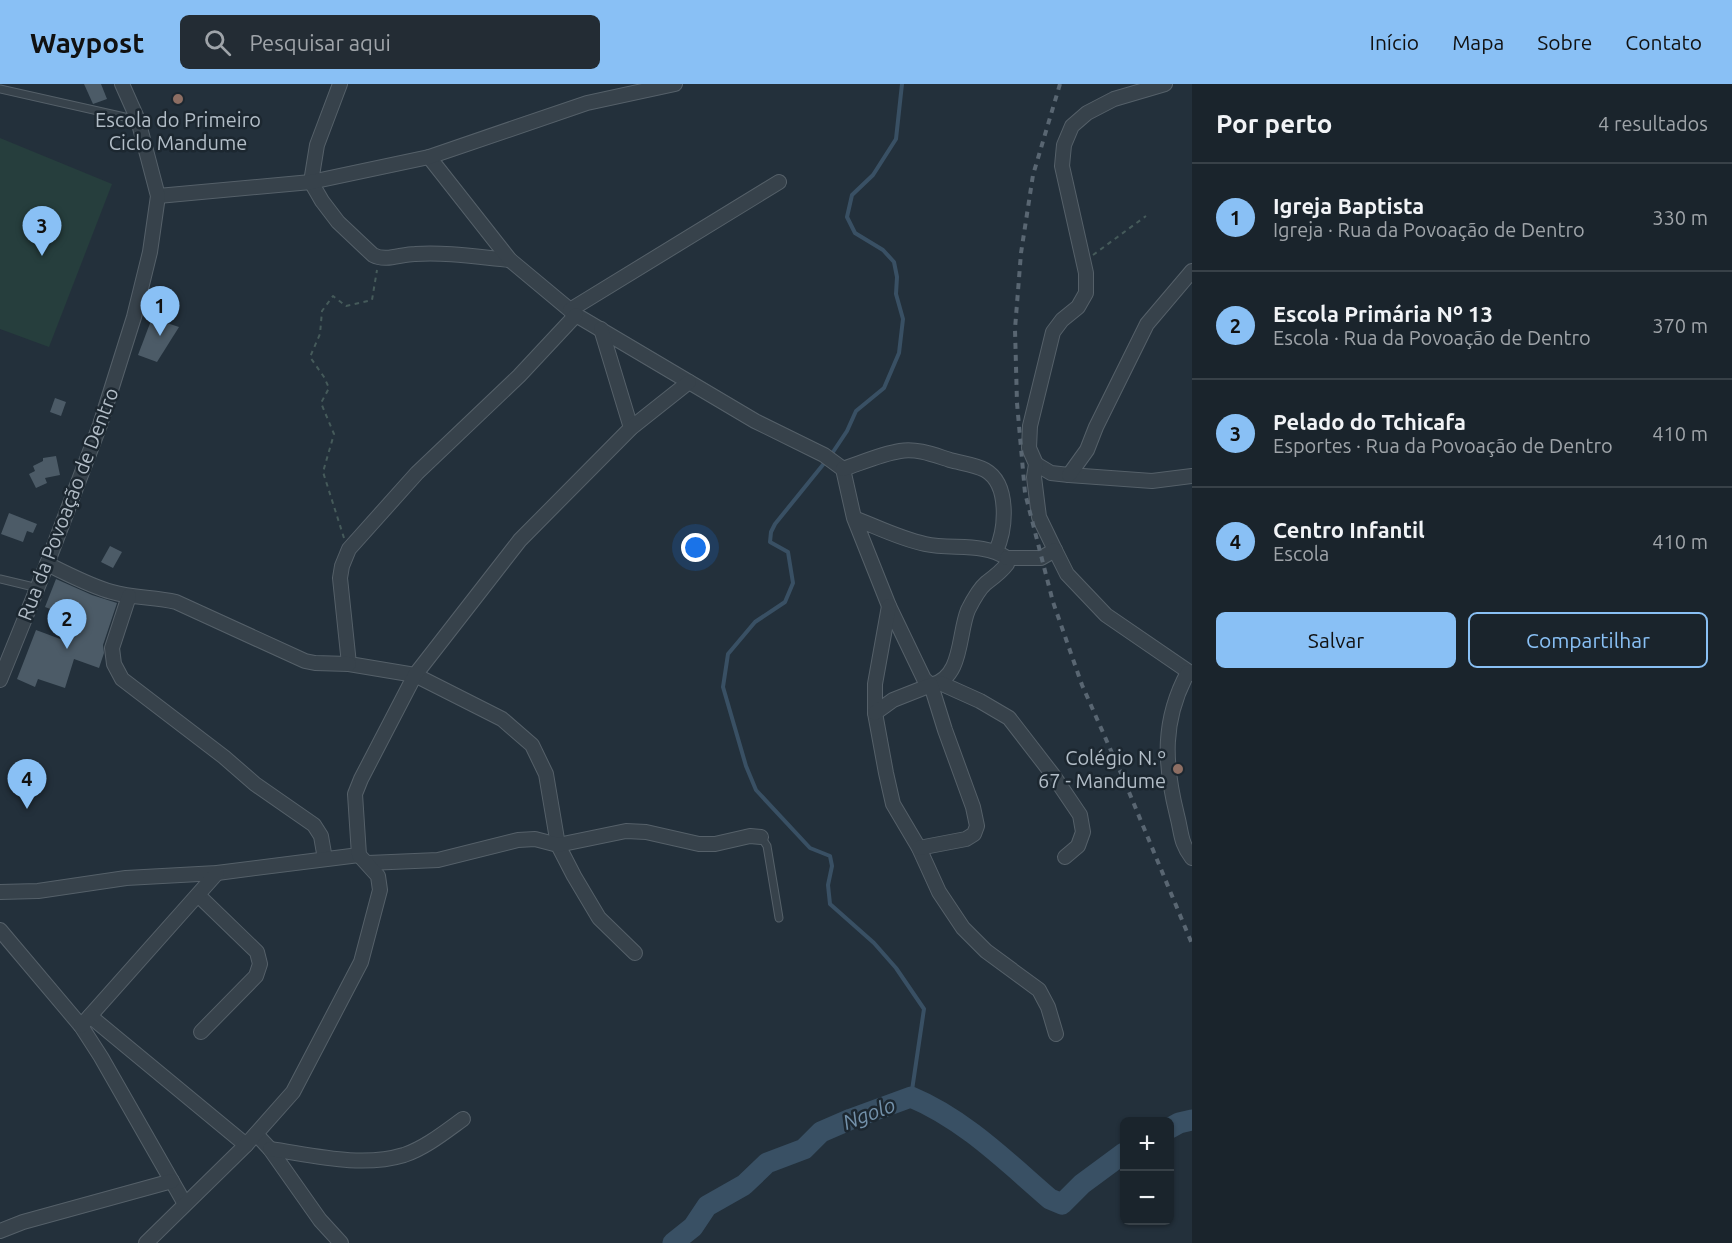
<!DOCTYPE html>
<html lang="pt">
<head>
<meta charset="utf-8">
<style>
	:root { --surface:#1a242c; --page:#232c34; --text:#f1f3f6; --muted:#9fa4a9; --line:#384148; --accent:#89c0f5 }
	body { margin:0; font-family:Ubuntu,sans-serif; background:var(--page); color:var(--text) }
	.controls { position:absolute; right:18px; bottom:18px; display:grid; overflow:hidden; border-radius:9px; box-shadow:0 2px 4px #0004 }
	.controls button { width:54px; height:54px; display:grid; place-items:center; padding:0; border:0; border-bottom:2px solid var(--line); background:var(--surface); color:var(--text); font:30px sans-serif }
	.you { position:absolute; left:696px; top:464px; width:21px; height:21px; margin:-15px; border:4px solid #fff; border-radius:50%; background:#1a73e8; box-shadow:0 0 0 9px #1a73e833 }
	.badge { display:grid; place-items:center; width:39px; height:39px; border-radius:50%; background:var(--accent); color:#111; font-size:20px; font-weight:700 }
	.pin { position:absolute; translate:-50% -50px; filter:drop-shadow(0 2px 3px #0008) }
	.pin::after { content:''; position:absolute; top:32px; width:21px; height:18px; background:inherit; clip-path:polygon(0 0,100% 0,50% 100%) }
	.list { margin:0; padding:0; list-style:none }
	h2 { display:flex; justify-content:space-between; align-items:center; height:78px; margin:0; padding:0 24px; font-size:26px }
	h2 small { font-size:20px; font-weight:400; color:var(--muted) }
	.list li { display:grid; grid-template-columns:39px 1fr auto; gap:18px; align-items:center; box-sizing:border-box; height:108px; padding:0 24px; border-top:2px solid var(--line) }
	.list b { display:block; font-size:22px; white-space:nowrap }
	.list p { margin:0; font-size:20px; white-space:nowrap; color:var(--muted) }
	.list em { font-size:20px; font-style:normal; color:var(--muted) }
	.actions { display:flex; gap:12px; padding:18px 24px }
	.actions a { flex:1; padding:14px 0; border:2px solid var(--accent); border-radius:9px; text-align:center; font-size:21px; color:var(--accent) }
	.actions .main { background:var(--accent); color:#111 }
	.icon { flex:none; width:33px; height:33px; fill:none; stroke:currentColor; stroke-width:2; stroke-linecap:round; stroke-linejoin:round }
	.map { position:relative; flex:none; width:1192px; height:1159px; overflow:hidden }
	header { display:flex; align-items:center; gap:36px; box-sizing:border-box; height:84px; padding:0 30px; background:var(--accent); color:#111 }
	header strong { font-size:28px }
	nav { display:flex; gap:33px; margin-inline-start:auto; font-size:21px }
	.search { width:420px; height:54px; background:var(--page); display:flex; align-items:center; gap:15px; box-sizing:border-box; padding:0 21px; border-radius:9px; color:var(--muted); font-size:22px }
	main { display:flex }
	aside { flex:1; background:var(--surface) }
	.map>svg:first-child { display:block }
	.green { fill:#263e3d }
	.lines { fill:none; stroke-linecap:round; stroke-linejoin:round }
	.stream { stroke:#395064; stroke-width:4 }
	.river { stroke:#395064; stroke-width:21 }
	.building { fill:#4c5b67 }
	.service-casing { stroke:#556069; stroke-width:9 }
	.minor-casing { stroke:#556069; stroke-width:16 }
	.path { stroke:#455a5a; stroke-width:2; stroke-dasharray:4.5 4.5; stroke-linecap:butt }
	.service { stroke:#37424b; stroke-width:7 }
	.minor { stroke:#37424b; stroke-width:14 }
	.rail { stroke:#596672; stroke-width:4; stroke-dasharray:6 6; stroke-linecap:butt }
	.education-dot { fill:#8d6e63; stroke:#1c2730; stroke-width:2 }
	.labels { text-anchor:middle; stroke-width:5; stroke-linejoin:round; paint-order:stroke }
	.poi-label { font-size:20px; fill:#b2bdc7; stroke:#1c2730 }
	.street-label { font-size:20px; fill:#b2bdc7; stroke:#1c2730 }
	.water-label { font-size:21px; font-style:italic; fill:#7391aa; stroke:#1c2730 }
</style>
</head>
<body>
<header>
<strong>Waypost</strong>
<div class="search"><svg class="icon" aria-label="search" viewBox="0 0 24 24"><circle cx="10" cy="10" r="6"/><path d="M15 15l6 6"/></svg>Pesquisar aqui</div>
<nav><a>Início</a><a>Mapa</a><a>Sobre</a><a>Contato</a></nav>
</header>
<main>
<div class="map">
<svg width="1192" height="1159" viewBox="0 0 1192 1159">
	<rect width="100%" height="100%" fill="#23303b"/>
	<path class="green" d="M0,54L112,100L49,263L0,245Z"/>
	<g class="lines">
		<g class="stream">
			<path d="M831,371L847,347L856,327L884,304L899,269L903,235L896,210L897,193L894,178L883,166L855,149L847,133L852,111L873,91L896,55L902,0"/>
			<path d="M826,377L775,440L771,448L770,458L788,468L793,499L785,518L755,538L728,570L723,603L746,682L756,706L810,764L830,772L832,782L828,801L830,820L874,859L896,884L924,925L911,1013"/>
		</g>
		<g class="river">
			<path d="M1170,1044L1179,1039L1192,1036"/>
			<path d="M673,1159L693,1143L707,1122L744,1101L767,1079L804,1065L821,1048L851,1035L911,1013C964,1035 1007,1078 1050,1115L1062,1120L1082,1100L1124,1069"/>
		</g>
	</g>
	<g class="building">
		<path d="M84,0H101L107,15L93,20Z"/>
		<path d="M152,234L179,243L157,278L138,271Z"/>
		<path d="M55,314L66,318L61,332L50,328Z"/>
		<path d="M56,372L60,391L45,394L47,399L36,404L29,390L35,387L33,382L43,377V374Z"/>
		<path d="M9,429L37,440L33,449L27,447L23,458L1,450Z"/>
		<path d="M110,462L122,468L113,484L101,478Z"/>
		<path d="M56,495L92,511L117,519L103,561L104,569L99,584L74,575L65,604L38,595L35,603L17,595L36,546L63,556L71,533L45,523Z"/>
	</g>
	<g class="lines">
		<defs>
			<g id="service">
				<path d="M0,5L138,36"/>
				<path d="M0,495L38,504"/>
				<path d="M761,753L767,762L779,834"/>
			</g>
			<g id="minor">
				<path d="M340,0L317,61L311,98L322,117L338,138L373,171C386,178 401,170 415,170C447,168 478,173 510,176"/>
				<path d="M429,73L510,176L576,231L755,337L824,371L843,385L854,434L889,522L924,595L931,601C963,594 958,550 968,526C972,518 979,505 986,499C994,493 1001,488 1007,480V474C983,458 952,466 925,460C901,455 877,443 854,434"/>
				<path d="M158,112L311,98L429,73L587,19L675,0"/>
				<path d="M570,226L779,98"/>
				<path d="M576,231L519,292L417,389L349,465L342,482L340,494L349,580L415,591L502,635L532,661L546,690L558,761L574,792L599,834L635,869"/>
				<path d="M601,245L631,344"/>
				<path d="M1036,380L1051,389L1069,391L1152,397L1192,392"/>
				<path d="M843,385C861,379 881,370 900,367C917,364 934,371 950,376C961,379 976,381 985,386C1010,400 1006,445 996,467"/>
				<path d="M1069,391L1087,366L1096,343L1147,240L1192,187"/>
				<path d="M1055,466L1039,433L1034,393L1036,380L1029,364L1030,342L1053,248L1062,236L1078,223L1086,209V189L1062,82L1064,61L1072,42L1087,29L1114,15L1165,0"/>
				<path d="M1007,474H1041L1055,466L1067,490L1106,531L1192,590"/>
				<path d="M47,480C68,490 90,502 112,508C133,514 155,513 176,518L305,577L315,579L349,580"/>
				<path d="M129,512L112,564L114,580L122,595L224,673L255,700L314,741L321,752L325,775"/>
				<path d="M889,522L875,600V629L886,689L893,720L919,764L939,808L963,844L986,867L1039,906L1048,923L1056,950"/>
				<path d="M1188,588C1162,636 1164,679 1177,731C1182,750 1180,758 1192,774"/>
				<path d="M0,596L47,480L100,341L134,233L150,168L158,112L138,36L122,0"/>
				<path d="M940,599L980,617L1009,634L1053,691L1080,731L1083,748L1078,762L1065,773"/>
				<path d="M875,629L893,616L931,601L945,646L973,723L977,742L974,750L966,755L919,764"/>
				<path d="M368,779L438,776L518,756L535,755L558,761L626,747L646,748L699,760H715L750,752L761,753"/>
				<path d="M0,808L38,807L126,794L217,789L359,771"/>
				<path d="M198,811L257,868L260,880L256,892L201,948"/>
				<path d="M0,846L81,942L101,973L185,1120"/>
				<path d="M90,932L246,1061"/>
				<path d="M81,942L217,789"/>
				<path d="M256,1050L270,1065L320,1136L341,1159"/>
				<path d="M270,1065C312,1071 361,1084 404,1071C425,1064 445,1048 463,1035"/>
				<path d="M0,1147L23,1138L172,1097"/>
				<path d="M146,1159L246,1061L293,1008L361,878L380,806L378,792L359,771L355,710L361,695L415,591L520,456L631,344L689,298"/>
			</g>
		</defs>
		<use href="#service" class="service-casing"/>
		<use href="#minor" class="minor-casing"/>
		<g class="path">
			<path d="M1093,171L1146,132"/>
			<path d="M344,454L323,388L334,350L321,319L329,304L324,293L310,273L320,250L322,227L333,212L346,222L372,216L377,186"/>
		</g>
		<use href="#service" class="service"/>
		<use href="#minor" class="minor"/>
		<path class="rail" d="M1060,0L1033,91L1021,169L1015,245L1017,319L1025,409L1053,518L1082,601L1124,696L1192,860"/>
	</g>
	<g class="education-dot">
		<circle cx="178" cy="15" r="6"/>
		<circle cx="1178" cy="685" r="6"/>
	</g>
	<g class="labels">
		<g class="poi-label">
			<text x="178" y="43">Escola do Primeiro<tspan x="178" dy="23">Ciclo Mandume</tspan></text>
			<text x="1166" y="681" text-anchor="end">Colégio N.º<tspan x="1166" dy="23">67 - Mandume</tspan></text>
		</g>
		<g class="street-label">
			<text transform="translate(68 420) rotate(-69)" y="7">Rua da Povoação de Dentro</text>
		</g>
		<g class="water-label">
			<text transform="translate(869 1030) rotate(-21)" y="7">Ngolo</text>
		</g>
	</g>
</svg>
<div class="controls">
<button>+</button>
<button>−</button>
</div>
<div class="you"></div>
<div class="pin badge" style="left:160px;top:252px">1</div>
<div class="pin badge" style="left:67px;top:565px">2</div>
<div class="pin badge" style="left:42px;top:172px">3</div>
<div class="pin badge" style="left:27px;top:725px">4</div>
</div>
<aside>
<h2>Por perto<small>4 resultados</small></h2>
<ul class="list">
<li><span class="badge">1</span><div><b>Igreja Baptista</b><p>Igreja · Rua da Povoação de Dentro</p></div><em>330 m</em></li>
<li><span class="badge">2</span><div><b>Escola Primária Nº 13</b><p>Escola · Rua da Povoação de Dentro</p></div><em>370 m</em></li>
<li><span class="badge">3</span><div><b>Pelado do Tchicafa</b><p>Esportes · Rua da Povoação de Dentro</p></div><em>410 m</em></li>
<li><span class="badge">4</span><div><b>Centro Infantil</b><p>Escola</p></div><em>410 m</em></li>
</ul>
<div class="actions"><a class="main">Salvar</a><a>Compartilhar</a></div>
</aside>
</main>
</body>
</html>
